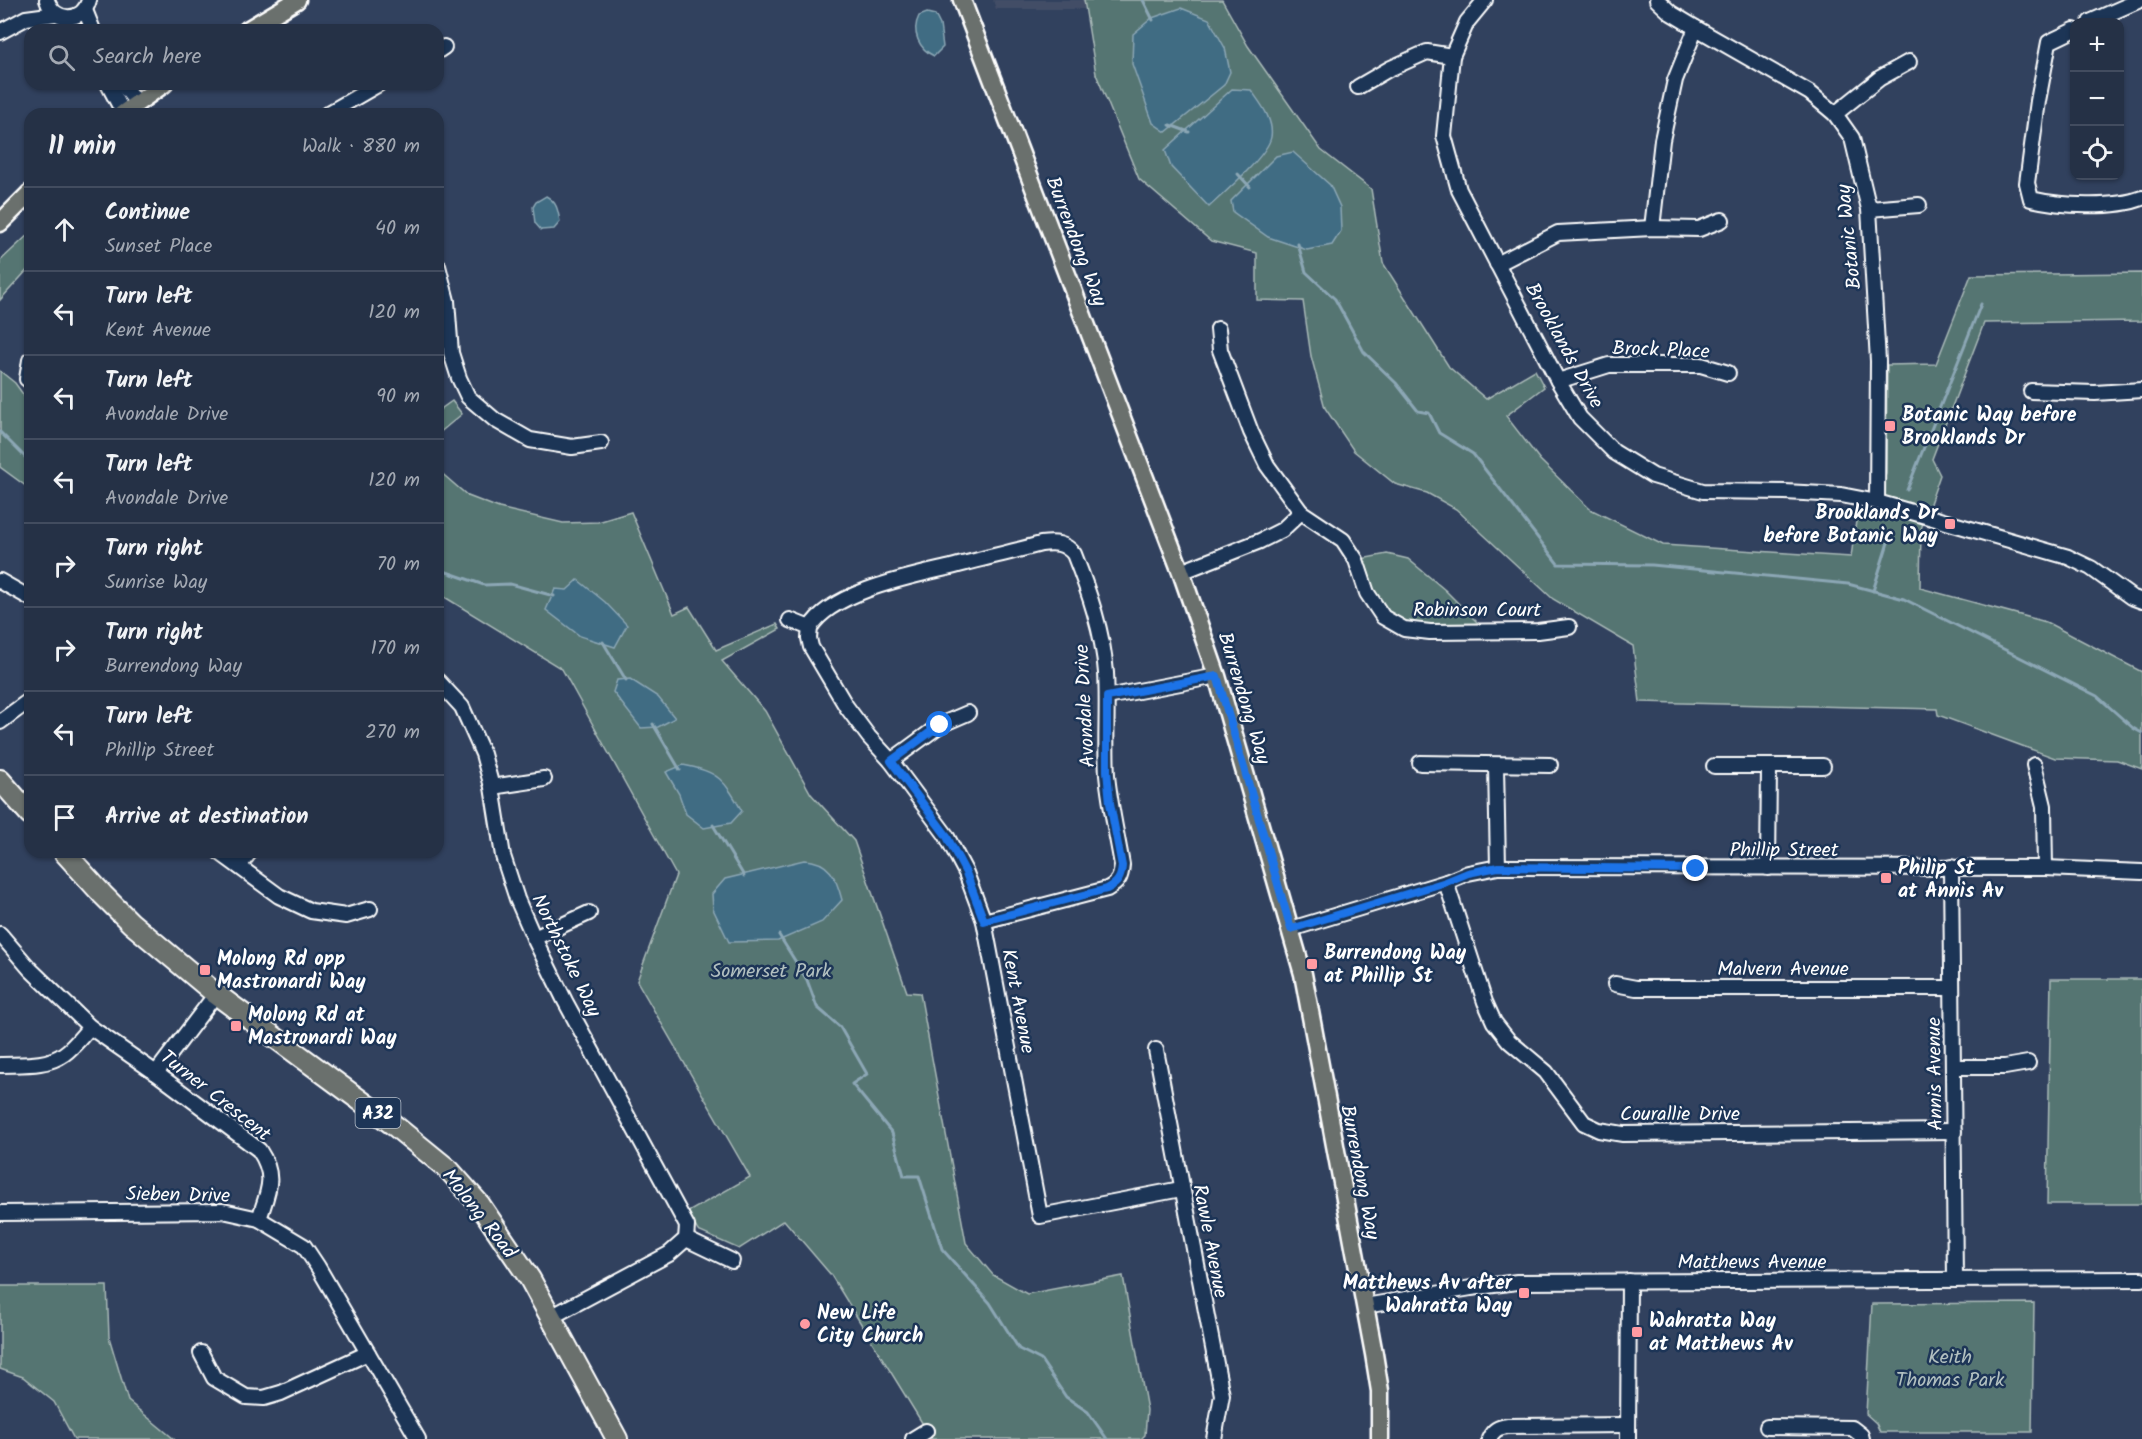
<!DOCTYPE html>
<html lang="en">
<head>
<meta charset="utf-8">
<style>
	:root { --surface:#253146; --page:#2d394d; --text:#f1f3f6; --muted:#a3a9b3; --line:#424c5f }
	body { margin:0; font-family:Kalam,sans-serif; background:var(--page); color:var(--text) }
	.controls { position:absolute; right:18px; top:18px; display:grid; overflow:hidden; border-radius:12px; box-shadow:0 2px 4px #0004 }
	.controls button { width:54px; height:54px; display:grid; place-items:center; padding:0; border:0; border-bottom:2px solid var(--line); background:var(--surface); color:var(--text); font:30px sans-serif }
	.stop { position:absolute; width:18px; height:18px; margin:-14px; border:4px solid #1a73e8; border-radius:50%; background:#fff }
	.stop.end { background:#1a73e8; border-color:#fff; box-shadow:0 2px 6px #0008 }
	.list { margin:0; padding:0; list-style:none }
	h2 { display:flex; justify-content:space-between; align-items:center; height:78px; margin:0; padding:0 24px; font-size:26px }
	h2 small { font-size:20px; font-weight:400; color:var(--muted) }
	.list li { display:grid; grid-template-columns:39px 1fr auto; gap:18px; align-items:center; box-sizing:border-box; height:84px; padding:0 24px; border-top:2px solid var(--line) }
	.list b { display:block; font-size:22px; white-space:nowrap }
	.list p { margin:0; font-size:20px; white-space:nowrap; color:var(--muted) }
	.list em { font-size:20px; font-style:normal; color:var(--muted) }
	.icon { flex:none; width:33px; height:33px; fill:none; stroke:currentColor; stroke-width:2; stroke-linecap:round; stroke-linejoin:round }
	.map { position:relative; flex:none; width:2142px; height:1439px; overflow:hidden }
	.search { position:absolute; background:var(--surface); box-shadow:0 2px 4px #0004; left:24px; top:24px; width:420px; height:66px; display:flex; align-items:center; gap:15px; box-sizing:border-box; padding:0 21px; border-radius:18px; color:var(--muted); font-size:22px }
	.panel { position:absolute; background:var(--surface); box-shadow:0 2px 4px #0004; left:24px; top:108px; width:420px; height:750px; border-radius:18px }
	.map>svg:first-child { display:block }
	.built { fill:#434d66 }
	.green { fill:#557472; stroke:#aabab8; stroke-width:1.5 }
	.water { fill:#3f6c83; stroke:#8ca7b5; stroke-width:1.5 }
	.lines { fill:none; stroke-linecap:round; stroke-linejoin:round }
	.stream { stroke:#8ca7b5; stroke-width:3 }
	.minor-casing { stroke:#fff; stroke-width:18 }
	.major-casing { stroke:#fff; stroke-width:21 }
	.highway-casing { stroke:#fff; stroke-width:24 }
	.minor { stroke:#1d3557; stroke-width:14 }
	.major { stroke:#6b706d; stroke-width:16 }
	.highway { stroke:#6b706d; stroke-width:20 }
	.route { stroke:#1a73e8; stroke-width:8 }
	.poi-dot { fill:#ff9aa2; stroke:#1d3557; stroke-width:2 }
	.labels { text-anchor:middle; stroke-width:5; stroke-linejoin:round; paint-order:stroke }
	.shield { fill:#1d3557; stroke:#bbc2cd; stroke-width:1.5 }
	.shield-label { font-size:18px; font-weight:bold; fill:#fff }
	.street-label { font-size:20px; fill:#fff; stroke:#1d3557 }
	.poi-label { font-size:20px; font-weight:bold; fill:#fff; stroke:#1d3557; text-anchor:start }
	.park-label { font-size:20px; fill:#b2c0c0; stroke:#1d3557 }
</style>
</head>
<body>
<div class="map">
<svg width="2142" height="1439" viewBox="0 0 2142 1439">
	<rect width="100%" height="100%" fill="#31415e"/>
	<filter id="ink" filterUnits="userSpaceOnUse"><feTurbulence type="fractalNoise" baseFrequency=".0167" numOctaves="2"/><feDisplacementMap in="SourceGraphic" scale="12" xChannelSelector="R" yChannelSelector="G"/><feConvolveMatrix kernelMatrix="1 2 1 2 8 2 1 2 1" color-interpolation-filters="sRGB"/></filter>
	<g filter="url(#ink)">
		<path class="built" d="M993,0H1084V9H996Z"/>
		<g class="green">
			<path d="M1084,0H1222L1248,46L1321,150L1371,189L1383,263L1449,367L1486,399L1535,370L1544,387L1506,416L1540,460L1590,509L1663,545L1851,557L1857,514L1877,502L1886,474L1887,365L1936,364L1971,275L2142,273V321L1984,323L1932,459L1940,475L1921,529L1920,588L2046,622L2142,672V769L2117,760L2055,758L1938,715L1937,709L1640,702L1633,646L1553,599L1456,509L1427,493L1395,484L1354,451L1325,408L1311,356L1303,301L1257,300V253L1211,241L1139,179L1096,74Z"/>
			<path d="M30,233V267L0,300V261Z"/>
			<path d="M0,371L15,383L25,397L30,398V489L0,467Z"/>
			<path d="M452,401L462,414L438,434V411Z"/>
			<path d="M438,470L468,496L499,508L563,523L598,522L631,512L674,614L689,607L716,650L777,624L780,629L722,661L765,711L811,794L854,841L907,992L920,993L966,1243L993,1275L1027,1294L1123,1276L1147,1410L1145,1435L1141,1439H932L831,1275L784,1220L739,1249L698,1231L688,1212L750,1177L637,981L676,875L562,669L438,593Z"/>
			<path d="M1387,554L1408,559L1445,590L1487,632H1430L1383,617L1356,560Z"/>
			<path d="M2051,979H2142V1204H2047Z"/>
			<path d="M0,1286H107L109,1337L128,1401L174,1439H74L54,1402L23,1377L0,1369Z"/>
			<path d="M2034,1303L2032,1432H1880L1876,1423L1866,1414L1872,1304Z"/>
		</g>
		<g class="water">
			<path d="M1181,8L1209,19L1225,48L1230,72L1224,85L1166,132L1153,123L1132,64L1133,34L1152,18Z"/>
			<path d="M927,13L935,15L940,25L943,47L934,56C919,49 911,32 919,16Z"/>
			<path d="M1232,89L1251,90C1260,103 1274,119 1271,137C1268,155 1224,193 1209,207L1171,167L1165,150Z"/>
			<path d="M1293,152L1330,185L1340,207L1341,231L1332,245L1307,250L1268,237L1233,212L1231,201L1276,156Z"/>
			<path d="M546,196C557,202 558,210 560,222L554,229L541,230L535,223L533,207L536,202Z"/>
			<path d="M578,580L605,602L627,625L615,647L580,636L546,610L555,589L567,590Z"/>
			<path d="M630,679L658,697L675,718L658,727L641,728L613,692L617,680Z"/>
			<path d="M683,765C719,771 725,781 742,811L731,823L704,828L686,814L679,794L666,772Z"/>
			<path d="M804,860C830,861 836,877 842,900L822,922L778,941L729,942L713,909L712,894L725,879Z"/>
		</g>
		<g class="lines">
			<g class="stream">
				<path d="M1143,0L1153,20"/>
				<path d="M1170,125L1189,132"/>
				<path d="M1238,174L1250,187"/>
				<path d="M1298,244L1306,272L1335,299L1364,352L1396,383L1418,411L1429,413L1439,433L1473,454L1558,564L1652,565L1848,584L1904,599L2097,696L2133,728L2142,733"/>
				<path d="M0,432L30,462"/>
				<path d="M1907,490L1981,304"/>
				<path d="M438,569L484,585L510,584L554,596"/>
				<path d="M1873,591L1890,536"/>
				<path d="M603,642L626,680"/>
				<path d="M653,724L680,770"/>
				<path d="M713,825L744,876"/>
				<path d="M779,935L807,980L817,1007L840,1027L867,1074L852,1084L892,1133L904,1176H919L942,1249L990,1303L1019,1349L1041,1360L1066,1397L1088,1412L1107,1439"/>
			</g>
			<defs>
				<g id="minor">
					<path d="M47,0C54,23 83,23 89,0"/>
					<path d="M1485,0L1467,22L1452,56L1444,136L1459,190L1558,381L1580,418L1614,452L1653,476L1703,491L1785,492L1841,495L1877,502L2068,557L2091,568L2131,597L2142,601"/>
					<path d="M1657,0L1671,13L1696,28L1810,93L1835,114L1852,138L1869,209L1878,361L1877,502"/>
					<path d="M85,10L93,30"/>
					<path d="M2090,22L2140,0"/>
					<path d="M2074,30L2049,42L2038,101L2027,183L2031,199C2060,206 2114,209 2142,198"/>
					<path d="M0,32L26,18L56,14"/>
					<path d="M438,51L444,47"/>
					<path d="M108,84L124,114"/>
					<path d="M122,84L137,103"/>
					<path d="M1358,87L1389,69L1427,52L1452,56"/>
					<path d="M327,114L379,84"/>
					<path d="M1835,114L1880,78L1909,62"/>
					<path d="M1869,209L1919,205"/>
					<path d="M1652,228L1662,140L1675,80L1696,28"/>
					<path d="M1497,264L1558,233L1652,228L1699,229L1722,220"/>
					<path d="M438,266L447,301L451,353L459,378L468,397L495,420L530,440L572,447L601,443"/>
					<path d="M1218,329L1220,350L1251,432L1267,465L1301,512L1343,540L1356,560L1367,593L1383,617L1404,629L1430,632L1538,631L1569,627"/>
					<path d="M30,360L27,379L30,381"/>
					<path d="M1558,381L1609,365H1701L1728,373"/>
					<path d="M2031,391L2095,393L2142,390"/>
					<path d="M1181,572L1260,541L1282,530L1301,512"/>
					<path d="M0,581L30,598"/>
					<path d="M790,620L810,628C830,592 913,576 951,567C981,559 1011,552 1041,544C1055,542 1065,543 1074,554C1089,592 1103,632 1106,673C1108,707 1105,741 1107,775C1110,806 1117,835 1122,865C1121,878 1118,883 1107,889L984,921"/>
					<path d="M810,628L809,638L811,647L846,706L869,737L891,761L946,835L966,873L984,921L1040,1216L1181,1189"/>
					<path d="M438,681L462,707L483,754L492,787L503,856L517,899L534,938L565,1001L687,1226L686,1239L669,1254L551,1317"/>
					<path d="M1107,697L1217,676"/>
					<path d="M0,722L30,700"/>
					<path d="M891,761L940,725L968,713"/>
					<path d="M1420,763L1550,765"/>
					<path d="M2034,765L2044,806L2045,868"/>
					<path d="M1496,766L1498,867"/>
					<path d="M1714,766H1823"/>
					<path d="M492,787L544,779"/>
					<path d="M219,852L279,896L311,911L346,916L370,909"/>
					<path d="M239,866L250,852"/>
					<path d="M1951,867L1955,1280"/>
					<path d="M1768,868L1769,767"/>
					<path d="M1446,882L1485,1002L1494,1022L1509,1041L1546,1072L1584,1123L1599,1130L1623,1134L1954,1131"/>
					<path d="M1291,929L1446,882L1468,873L1498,867L2045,868L2142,872"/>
					<path d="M0,934L30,969L90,1027L156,1073L259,1150C277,1177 268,1191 259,1219"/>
					<path d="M534,938L589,913"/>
					<path d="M1615,984L1636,988H1952"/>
					<path d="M1156,1050L1222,1395L1214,1439"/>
					<path d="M0,1065C21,1064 46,1067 64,1054C74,1047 82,1036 90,1027"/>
					<path d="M1953,1067H2005L2028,1063"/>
					<path d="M156,1073L216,994"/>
					<path d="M0,1213L223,1211L259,1219L304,1246L318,1267L418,1439"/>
					<path d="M686,1239L732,1261"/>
					<path d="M1365,1306L1471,1288L1517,1282L2142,1279"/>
					<path d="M201,1353L214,1378L246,1397L264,1398L281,1393L368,1353"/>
					<path d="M1767,1427L1852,1428L1861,1435L1862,1439"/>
					<path d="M913,1439L926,1431"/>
					<path d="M1489,1439C1493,1430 1498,1427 1508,1426L1628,1425"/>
					<path d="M1628,1439L1629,1281"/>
				</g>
				<g id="major">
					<path d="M962,0L1181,572L1217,676L1303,974L1374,1354L1380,1391V1439"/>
					<path d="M247,30L297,0"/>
					<path d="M122,114L164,84"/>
					<path d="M0,223L30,193"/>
				</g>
				<g id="highway">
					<path d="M0,780L30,814"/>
					<path d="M64,852L103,895L131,923L216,994L395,1126L449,1170L480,1205L530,1279L617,1439"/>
				</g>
			</defs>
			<use href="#minor" class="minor-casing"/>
			<use href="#major" class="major-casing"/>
			<use href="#highway" class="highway-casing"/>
			<use href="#minor" class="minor"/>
			<use href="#major" class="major"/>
			<use href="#highway" class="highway"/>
		</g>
	</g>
	<g class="lines" filter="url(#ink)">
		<path class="route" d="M940,725L891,761L946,835L966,873L984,921L1107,889C1118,883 1121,878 1122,866L1110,803L1107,771V697L1217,676L1291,929L1446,882L1468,873L1498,867L1696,869"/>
	</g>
	<g class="poi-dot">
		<rect x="1884" y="420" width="12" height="12" rx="3"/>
		<rect x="1944" y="518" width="12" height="12" rx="3"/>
		<rect x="1880" y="872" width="12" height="12" rx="3"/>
		<rect x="1306" y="958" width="12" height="12" rx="3"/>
		<rect x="199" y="964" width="12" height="12" rx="3"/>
		<rect x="230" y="1020" width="12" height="12" rx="3"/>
		<rect x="1518" y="1287" width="12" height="12" rx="3"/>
		<circle cx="805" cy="1324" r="6"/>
		<rect x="1631" y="1326" width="12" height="12" rx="3"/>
	</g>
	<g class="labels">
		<rect class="shield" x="355.5" y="1098" width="45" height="30" rx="4.5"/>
		<g class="shield-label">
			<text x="378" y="1119">A32</text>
		</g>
		<g class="street-label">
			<text transform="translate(1848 237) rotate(-96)" y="7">Botanic Way</text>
			<text transform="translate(1077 241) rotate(69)" y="7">Burrendong Way</text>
			<text transform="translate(1565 345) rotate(61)" y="7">Brooklands Drive</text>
			<text transform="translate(1661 349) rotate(2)" y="7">Brock Place</text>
			<text x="1477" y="616">Robinson Court</text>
			<text transform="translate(1245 698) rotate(73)" y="7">Burrendong Way</text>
			<text transform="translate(1084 706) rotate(-93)" y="7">Avondale Drive</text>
			<text x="1784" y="856">Phillip Street</text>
			<text transform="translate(567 955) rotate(64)" y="7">Northstoke Way</text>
			<text x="1783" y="975">Malvern Avenue</text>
			<text transform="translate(1019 1001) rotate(79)" y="7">Kent Avenue</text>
			<text transform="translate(1934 1074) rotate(-91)" y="7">Annis Avenue</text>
			<text transform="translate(216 1095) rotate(38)" y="7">Turner Crescent</text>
			<text x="1680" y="1120">Courallie Drive</text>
			<text transform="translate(1361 1172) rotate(79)" y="7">Burrendong Way</text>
			<text transform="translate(178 1194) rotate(1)" y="7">Sieben Drive</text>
			<text transform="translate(480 1213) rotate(52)" y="7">Molong Road</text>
			<text transform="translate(1211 1241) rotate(79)" y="7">Rawle Avenue</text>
			<text x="1752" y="1268">Matthews Avenue</text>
		</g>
		<g class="poi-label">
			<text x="1902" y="421">Botanic Way before<tspan x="1902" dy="23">Brooklands Dr</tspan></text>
			<text x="1938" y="519" text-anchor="end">Brooklands Dr<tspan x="1938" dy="23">before Botanic Way</tspan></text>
			<text x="1898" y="874">Philip St<tspan x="1898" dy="23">at Annis Av</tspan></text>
			<text x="1324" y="959">Burrendong Way<tspan x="1324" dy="23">at Phillip St</tspan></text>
			<text x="217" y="965">Molong Rd opp<tspan x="217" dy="23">Mastronardi Way</tspan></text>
			<text x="248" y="1021">Molong Rd at<tspan x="248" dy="23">Mastronardi Way</tspan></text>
			<text x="1512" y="1289" text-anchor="end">Matthews Av after<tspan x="1512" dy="23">Wahratta Way</tspan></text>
			<text x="817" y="1319">New Life<tspan x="817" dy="23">City Church</tspan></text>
			<text x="1649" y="1327">Wahratta Way<tspan x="1649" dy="23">at Matthews Av</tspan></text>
		</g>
		<g class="park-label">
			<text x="771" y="977">Somerset Park</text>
			<text x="1950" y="1363">Keith<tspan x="1950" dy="23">Thomas Park</tspan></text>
		</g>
	</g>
</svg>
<div class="controls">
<button>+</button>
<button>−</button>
<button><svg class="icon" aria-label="locate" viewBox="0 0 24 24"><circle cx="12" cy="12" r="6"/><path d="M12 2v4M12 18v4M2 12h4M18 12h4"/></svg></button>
</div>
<div class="stop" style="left:940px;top:725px"></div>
<div class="stop end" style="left:1696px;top:869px"></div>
<div class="search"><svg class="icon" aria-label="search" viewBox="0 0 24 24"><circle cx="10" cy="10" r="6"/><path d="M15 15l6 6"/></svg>Search here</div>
<section class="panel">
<h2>11 min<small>Walk · 880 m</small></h2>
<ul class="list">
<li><svg class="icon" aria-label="ahead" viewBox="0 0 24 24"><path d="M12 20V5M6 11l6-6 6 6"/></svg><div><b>Continue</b><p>Sunset Place</p></div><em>40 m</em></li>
<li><svg class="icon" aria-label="left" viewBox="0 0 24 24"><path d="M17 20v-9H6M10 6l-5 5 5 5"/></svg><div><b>Turn left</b><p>Kent Avenue</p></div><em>120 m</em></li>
<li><svg class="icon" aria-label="left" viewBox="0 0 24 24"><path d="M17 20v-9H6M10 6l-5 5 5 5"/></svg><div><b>Turn left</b><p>Avondale Drive</p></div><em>90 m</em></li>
<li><svg class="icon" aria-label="left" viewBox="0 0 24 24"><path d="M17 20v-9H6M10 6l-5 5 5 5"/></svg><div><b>Turn left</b><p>Avondale Drive</p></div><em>120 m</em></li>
<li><svg class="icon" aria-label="right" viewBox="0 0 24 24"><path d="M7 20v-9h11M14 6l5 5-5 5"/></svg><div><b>Turn right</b><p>Sunrise Way</p></div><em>70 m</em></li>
<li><svg class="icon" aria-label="right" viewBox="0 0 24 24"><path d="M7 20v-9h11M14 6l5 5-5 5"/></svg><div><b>Turn right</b><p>Burrendong Way</p></div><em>170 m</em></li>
<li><svg class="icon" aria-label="left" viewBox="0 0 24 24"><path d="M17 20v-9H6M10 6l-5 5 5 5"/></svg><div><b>Turn left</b><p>Phillip Street</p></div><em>270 m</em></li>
<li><svg class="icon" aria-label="arrive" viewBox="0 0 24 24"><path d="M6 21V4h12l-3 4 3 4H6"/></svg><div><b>Arrive at destination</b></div></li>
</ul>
</section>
</div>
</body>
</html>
